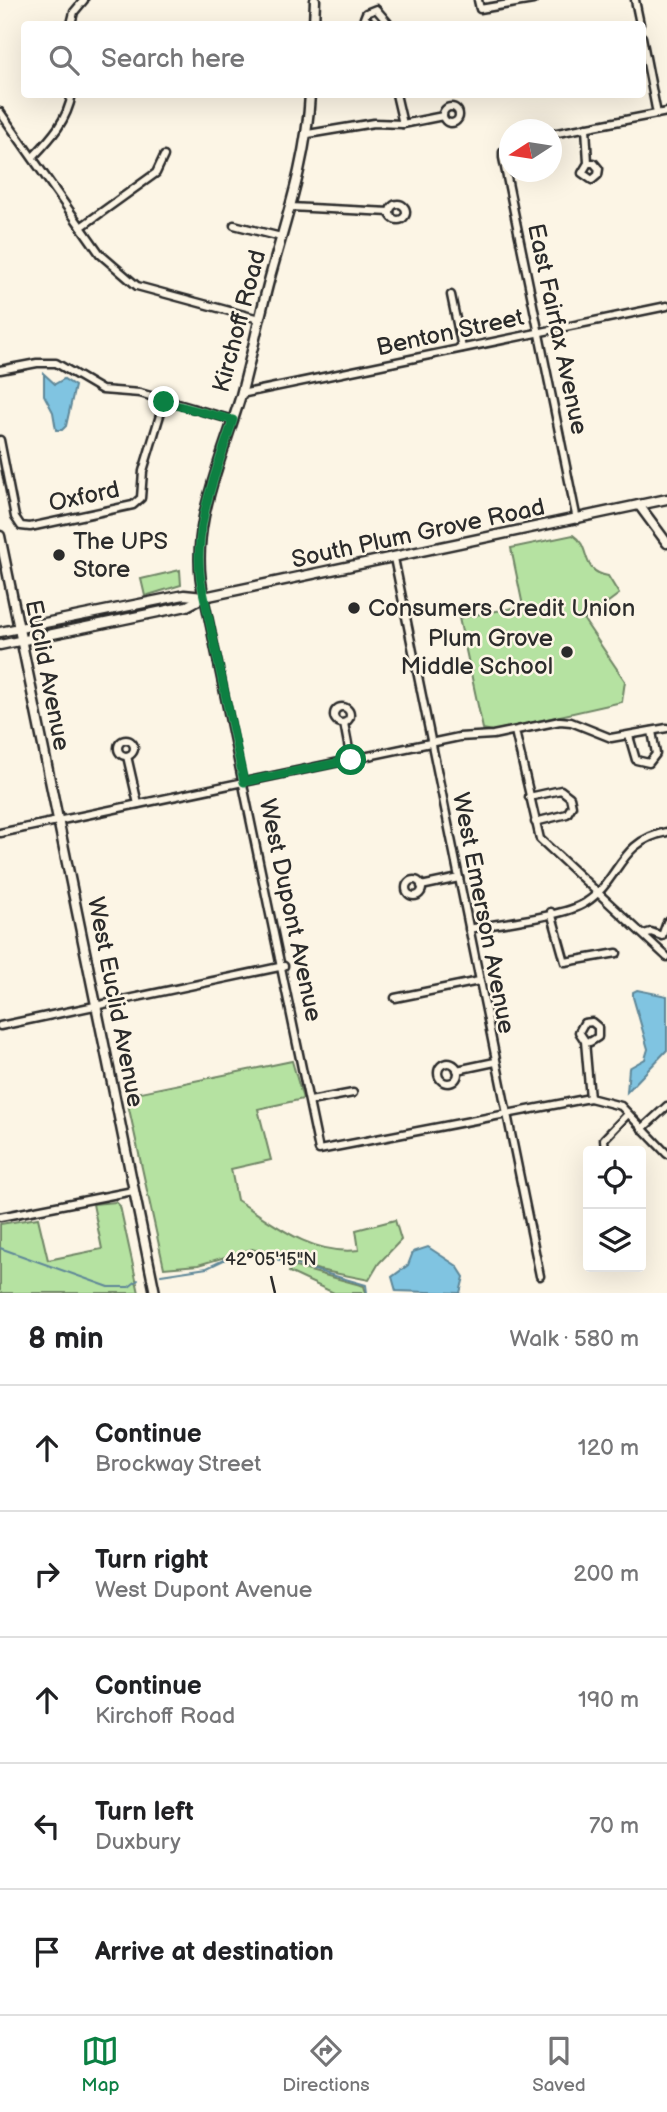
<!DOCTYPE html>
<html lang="en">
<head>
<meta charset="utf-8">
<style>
	:root { --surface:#fff; --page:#f6f6f6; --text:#202124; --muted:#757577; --line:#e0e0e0; --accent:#0b8043 }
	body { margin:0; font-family:"Balsamiq Sans",sans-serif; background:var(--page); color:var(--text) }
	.controls { position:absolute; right:21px; bottom:21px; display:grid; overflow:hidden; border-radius:7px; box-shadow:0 7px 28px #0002 }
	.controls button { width:63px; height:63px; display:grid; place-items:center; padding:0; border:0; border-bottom:2px solid var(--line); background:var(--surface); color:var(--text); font:35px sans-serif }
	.compass { position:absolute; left:499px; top:119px; width:63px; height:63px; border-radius:50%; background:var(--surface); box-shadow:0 7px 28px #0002; rotate:258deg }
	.stop { position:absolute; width:21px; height:21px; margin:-16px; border:5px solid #0b8043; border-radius:50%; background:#fff }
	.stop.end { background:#0b8043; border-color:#fff; box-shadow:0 2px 7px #0008 }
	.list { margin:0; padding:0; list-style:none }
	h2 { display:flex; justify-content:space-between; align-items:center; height:91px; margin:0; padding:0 28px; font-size:30px }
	h2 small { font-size:23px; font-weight:400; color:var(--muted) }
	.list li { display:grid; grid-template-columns:46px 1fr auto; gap:21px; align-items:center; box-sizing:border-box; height:126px; padding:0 28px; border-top:2px solid var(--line) }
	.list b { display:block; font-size:26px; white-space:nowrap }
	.list p { margin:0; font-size:23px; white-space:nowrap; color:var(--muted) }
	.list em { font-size:23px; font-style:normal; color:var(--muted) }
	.icon { flex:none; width:38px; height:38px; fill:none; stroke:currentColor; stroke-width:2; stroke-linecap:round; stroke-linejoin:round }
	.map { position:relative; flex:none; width:667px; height:1293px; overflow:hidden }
	.search { position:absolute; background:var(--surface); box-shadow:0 7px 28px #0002; left:21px; right:21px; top:21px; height:77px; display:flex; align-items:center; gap:18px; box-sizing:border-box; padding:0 24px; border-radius:7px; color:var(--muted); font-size:26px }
	.sheet { height:721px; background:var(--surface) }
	nav { display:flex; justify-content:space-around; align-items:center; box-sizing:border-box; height:98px; border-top:2px solid var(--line); background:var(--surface); font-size:19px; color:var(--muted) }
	nav a { display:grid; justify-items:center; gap:4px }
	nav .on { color:var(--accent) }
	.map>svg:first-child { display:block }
	.green { fill:#b5e2a1; stroke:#708666; stroke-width:2 }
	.water { fill:#80c4e1; stroke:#5e8798; stroke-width:2 }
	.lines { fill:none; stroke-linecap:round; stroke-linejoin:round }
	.stream { stroke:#5e8798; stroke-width:2 }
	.street-casing { stroke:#2b2b2b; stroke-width:11 }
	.secondary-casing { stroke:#2b2b2b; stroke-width:13 }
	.street { stroke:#fcf5e5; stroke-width:6 }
	.secondary { stroke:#fcf5e5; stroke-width:8 }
	.route { stroke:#0b8043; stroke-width:9 }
	.ticks { fill:none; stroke:#2b2b2b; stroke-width:2.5 }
	.poi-dot { fill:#2b2b2b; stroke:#fcf5e5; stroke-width:2.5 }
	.labels { text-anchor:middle; stroke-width:5; stroke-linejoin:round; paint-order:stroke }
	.street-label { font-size:24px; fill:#2b2b2b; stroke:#fcf5e5 }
	.poi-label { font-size:24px; fill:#2b2b2b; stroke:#fcf5e5; text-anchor:start }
	.ticks-label { font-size:18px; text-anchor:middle; fill:#2b2b2b; stroke:#fcf5e5; stroke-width:5; stroke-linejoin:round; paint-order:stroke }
</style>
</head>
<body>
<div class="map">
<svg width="667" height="1293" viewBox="0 0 667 1293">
	<rect width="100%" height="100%" fill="#fcf5e5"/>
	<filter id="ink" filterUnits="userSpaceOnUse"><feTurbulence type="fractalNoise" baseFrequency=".0143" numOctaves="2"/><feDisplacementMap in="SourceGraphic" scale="14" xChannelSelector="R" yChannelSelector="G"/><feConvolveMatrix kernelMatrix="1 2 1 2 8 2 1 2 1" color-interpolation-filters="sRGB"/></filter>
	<g filter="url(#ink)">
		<g class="green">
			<path d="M573,535C592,547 579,571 608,576L619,594L584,620L625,681L622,702L493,731L483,729L459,618L523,606L511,548Z"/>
			<path d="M180,570L181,585L145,596L141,579Z"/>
			<path d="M292,1061L303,1099L258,1109L271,1160L231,1169L237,1200C275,1225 312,1256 359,1250L356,1230L395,1220L401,1240L379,1263L369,1280L319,1270L252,1249L198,1265L164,1268L126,1095Z"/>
			<path d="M116,1202L120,1206L139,1293H0V1224L38,1218L48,1260L102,1249L93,1204Z"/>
			<path d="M292,1266L364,1286L366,1293H334L289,1272Z"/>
		</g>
		<g class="water">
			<path d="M44,374L55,384L64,379L75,386L66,426L62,430H56L53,412L44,395Z"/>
			<path d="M637,990L667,996V1050L627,1092L629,1068L645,1059L648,1049L633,997V992Z"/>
			<path d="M428,1247L457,1266L464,1277L460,1293L396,1291L392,1277L408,1265L413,1252Z"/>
		</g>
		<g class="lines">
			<g class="stream">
				<path d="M0,1248L109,1287H129L138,1280"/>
				<path d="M161,1275L207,1268L230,1257L259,1254L366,1285L367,1293"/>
			</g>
			<defs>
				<g id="street">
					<path d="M478,0L480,9L533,0"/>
					<path d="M635,0L640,24"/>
					<path d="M71,24L74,12L84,0"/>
					<path d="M372,24L364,18L366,13L376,9L389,24"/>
					<path d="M642,37L657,114"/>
					<path d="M396,94L403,124"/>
					<circle cx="451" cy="115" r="8"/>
					<path d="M0,112L100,254L137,286L259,319"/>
					<path d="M586,127L588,163L582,173L592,180L598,175L599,169L594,163H588"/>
					<path d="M308,134L374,123L403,124L443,116"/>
					<path d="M552,134L667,112"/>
					<path d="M510,144L503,152V158L577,520"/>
					<path d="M33,157C52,137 67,121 72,94"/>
					<circle cx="398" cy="212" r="8"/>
					<path d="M290,207L390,212"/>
					<path d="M234,225L281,237"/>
					<path d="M81,227L156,173L164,156"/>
					<path d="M451,295L462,348"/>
					<path d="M0,370L37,363H56L102,390L140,393L233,420"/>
					<path d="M241,394L667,306"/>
					<path d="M0,440L15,517L21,526L30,527L133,505L141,498L143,471L164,402"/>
					<path d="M394,558L540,1276"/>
					<path d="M204,597L319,1150L590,1098L621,1106L667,1154"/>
					<circle cx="342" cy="715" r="8"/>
					<path d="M344,723L351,760"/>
					<path d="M515,731L540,839L667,957"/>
					<path d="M629,736L636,760L649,763L656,754L652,731"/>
					<circle cx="126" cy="748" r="8"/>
					<path d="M127,756L138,804"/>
					<path d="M529,797L561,790L570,797L572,806L567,814L535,822"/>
					<path d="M0,833L459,737L493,735L560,721L571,722L611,738L667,728"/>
					<circle cx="414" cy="888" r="8"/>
					<path d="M421,886L459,878"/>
					<path d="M551,912L565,962L617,953"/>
					<path d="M469,929C497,923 563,917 585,903C620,881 618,841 667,832"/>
					<path d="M644,934L651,932L662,936L667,922"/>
					<path d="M395,998L479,981"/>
					<path d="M0,1026L284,966"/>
					<path d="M585,1041L590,1042L598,1037V1027L592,1022L584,1023L579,1032L585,1041L590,1098"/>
					<circle cx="448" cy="1073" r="10"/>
					<path d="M457,1070L495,1062"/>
					<path d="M310,1101L353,1093"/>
					<path d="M642,1129L667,1106"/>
					<path d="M605,1151L604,1139L627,1115"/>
					<path d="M0,1217L133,1191"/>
				</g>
				<g id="secondary">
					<path d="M314,24L315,0"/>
					<path d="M639,505L667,543"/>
					<path d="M0,536L155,1293"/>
					<path d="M204,597C187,529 222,460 241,395C251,358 259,319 269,281C286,219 307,159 310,94"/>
					<path d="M0,632L184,595L204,597"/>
					<path d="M0,645L187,606L204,597L667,499"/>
				</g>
			</defs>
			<use href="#street" class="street-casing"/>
			<use href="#secondary" class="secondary-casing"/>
			<use href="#street" class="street"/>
			<use href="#secondary" class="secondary"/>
		</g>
	</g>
	<g class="lines" filter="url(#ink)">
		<path class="route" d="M164,402L233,420C217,471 192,527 201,582L244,782L351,760"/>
	</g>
	<path class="ticks" d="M271,1276L275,1293"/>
	<g class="poi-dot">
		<circle cx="59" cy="555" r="7"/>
		<circle cx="354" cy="608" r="7"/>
		<circle cx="567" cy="652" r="7"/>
	</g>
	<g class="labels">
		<g class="street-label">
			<text transform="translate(239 321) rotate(-75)" y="8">Kirchoff Road</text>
			<text transform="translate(558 329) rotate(78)" y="8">East Fairfax Avenue</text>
			<text transform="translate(450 332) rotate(-12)" y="8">Benton Street</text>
			<text transform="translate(84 496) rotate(-12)" y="8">Oxford</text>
			<text transform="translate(418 533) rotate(-12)" y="8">South Plum Grove Road</text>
			<text transform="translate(48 675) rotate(79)" y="8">Euclid Avenue</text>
			<text transform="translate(291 910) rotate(78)" y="8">West Dupont Avenue</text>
			<text transform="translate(484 913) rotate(79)" y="8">West Emerson Avenue</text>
			<text transform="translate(116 1002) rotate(79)" y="8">West Euclid Avenue</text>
		</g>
		<g class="poi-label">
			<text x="73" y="549">The UPS<tspan x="73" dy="28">Store</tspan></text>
			<text x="368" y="616">Consumers Credit Union</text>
			<text x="553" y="646" text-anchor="end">Plum Grove<tspan x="553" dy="28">Middle School</tspan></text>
		</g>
	</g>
	<g class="ticks-label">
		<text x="271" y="1265">42°05'15"N</text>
	</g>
</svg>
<div class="controls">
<button><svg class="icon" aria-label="locate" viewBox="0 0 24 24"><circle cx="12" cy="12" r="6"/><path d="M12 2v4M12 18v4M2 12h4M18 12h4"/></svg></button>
<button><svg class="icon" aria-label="layers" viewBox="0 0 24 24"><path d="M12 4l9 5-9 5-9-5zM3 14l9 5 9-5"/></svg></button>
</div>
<svg class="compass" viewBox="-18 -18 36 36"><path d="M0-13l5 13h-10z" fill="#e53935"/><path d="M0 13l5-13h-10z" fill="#757577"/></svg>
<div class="stop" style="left:351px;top:760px"></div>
<div class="stop end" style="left:164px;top:402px"></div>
<div class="search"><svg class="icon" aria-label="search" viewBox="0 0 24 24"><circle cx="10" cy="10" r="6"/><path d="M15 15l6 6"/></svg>Search here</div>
</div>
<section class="sheet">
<h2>8 min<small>Walk · 580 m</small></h2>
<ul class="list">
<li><svg class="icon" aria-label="ahead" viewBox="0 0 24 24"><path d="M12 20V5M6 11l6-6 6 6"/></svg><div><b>Continue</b><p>Brockway Street</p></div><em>120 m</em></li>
<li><svg class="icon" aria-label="right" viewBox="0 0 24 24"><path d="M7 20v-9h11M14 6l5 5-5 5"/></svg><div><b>Turn right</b><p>West Dupont Avenue</p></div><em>200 m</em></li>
<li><svg class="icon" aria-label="ahead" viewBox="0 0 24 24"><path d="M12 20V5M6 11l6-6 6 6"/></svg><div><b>Continue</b><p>Kirchoff Road</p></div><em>190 m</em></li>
<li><svg class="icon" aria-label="left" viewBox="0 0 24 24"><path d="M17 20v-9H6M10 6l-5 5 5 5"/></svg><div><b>Turn left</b><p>Duxbury</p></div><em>70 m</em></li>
<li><svg class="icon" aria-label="arrive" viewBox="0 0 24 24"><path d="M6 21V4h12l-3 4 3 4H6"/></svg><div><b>Arrive at destination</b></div></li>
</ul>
</section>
<nav>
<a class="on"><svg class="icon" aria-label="map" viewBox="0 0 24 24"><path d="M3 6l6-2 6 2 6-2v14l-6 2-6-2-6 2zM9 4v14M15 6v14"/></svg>Map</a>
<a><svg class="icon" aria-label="directions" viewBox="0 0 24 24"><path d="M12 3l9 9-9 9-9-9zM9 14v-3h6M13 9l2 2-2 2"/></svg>Directions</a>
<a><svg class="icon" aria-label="saved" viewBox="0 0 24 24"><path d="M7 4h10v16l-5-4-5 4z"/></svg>Saved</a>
</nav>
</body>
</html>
